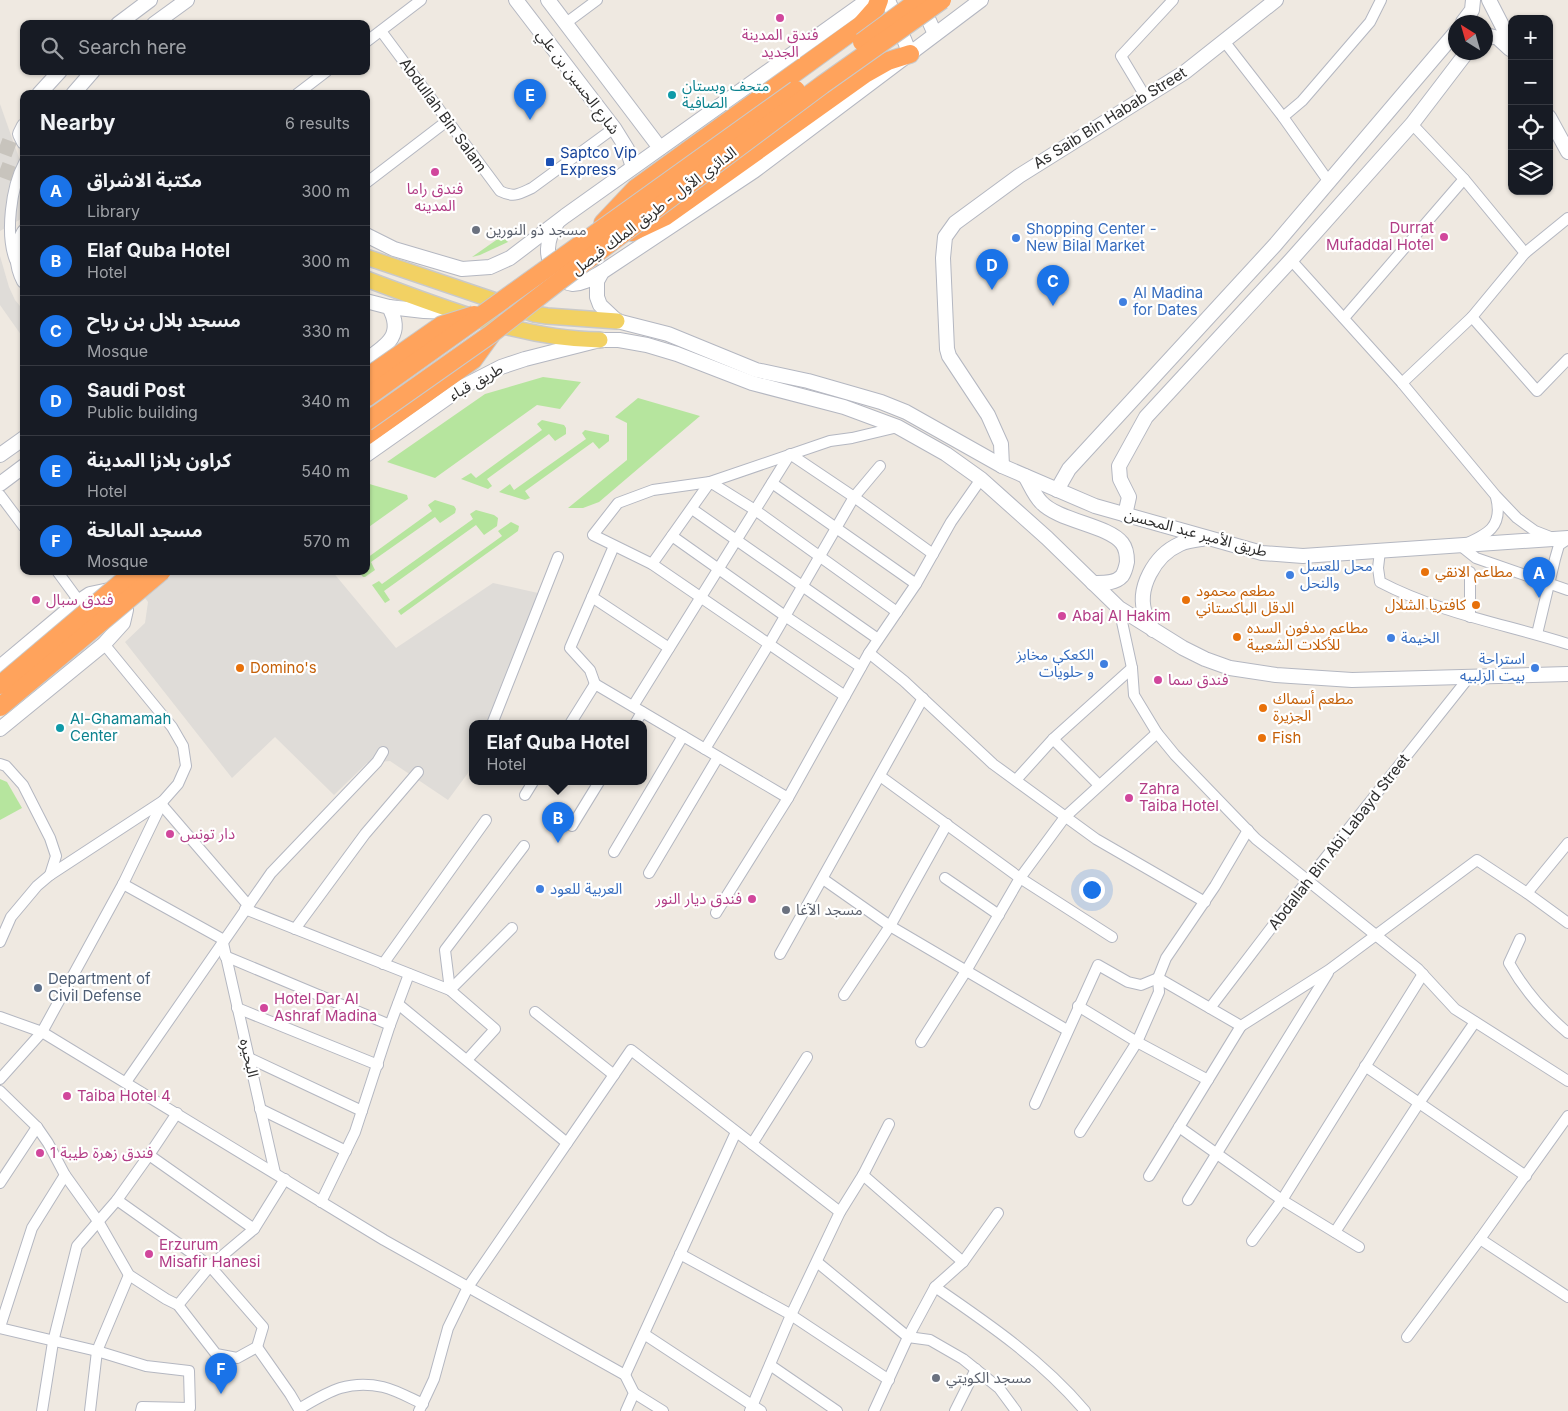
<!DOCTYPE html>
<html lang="en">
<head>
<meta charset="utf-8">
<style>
	:root { --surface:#171b24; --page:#20242c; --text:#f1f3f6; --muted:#9ea1a6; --line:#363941; --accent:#1a73e8 }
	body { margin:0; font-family:Inter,"Noto Sans Arabic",sans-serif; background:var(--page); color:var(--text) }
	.controls { position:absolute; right:15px; top:15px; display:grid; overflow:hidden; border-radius:10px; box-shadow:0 1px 4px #0004 }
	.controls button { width:45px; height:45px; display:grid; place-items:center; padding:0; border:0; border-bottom:1px solid var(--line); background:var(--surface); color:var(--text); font:25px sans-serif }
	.compass { position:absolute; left:1448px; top:15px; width:45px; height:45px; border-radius:50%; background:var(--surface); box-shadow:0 1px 4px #0004; rotate:323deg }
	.you { position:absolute; left:1091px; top:889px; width:18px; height:18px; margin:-12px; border:4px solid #fff; border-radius:50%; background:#1a73e8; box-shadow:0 0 0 8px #1a73e833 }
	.badge { display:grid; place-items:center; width:32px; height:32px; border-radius:50%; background:var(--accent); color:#fff; font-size:16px; font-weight:700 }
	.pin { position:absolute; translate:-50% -41px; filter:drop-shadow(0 1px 2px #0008) }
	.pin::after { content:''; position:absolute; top:26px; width:18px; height:15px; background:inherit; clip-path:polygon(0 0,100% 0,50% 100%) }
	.popup { position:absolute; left:469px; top:720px; width:178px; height:65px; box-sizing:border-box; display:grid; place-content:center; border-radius:10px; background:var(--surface); filter:drop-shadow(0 1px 4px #0005); font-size:16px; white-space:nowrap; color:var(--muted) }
	.popup b { font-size:19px; color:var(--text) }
	.popup::after { content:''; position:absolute; left:50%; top:100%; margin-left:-10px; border:10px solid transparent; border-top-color:var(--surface) }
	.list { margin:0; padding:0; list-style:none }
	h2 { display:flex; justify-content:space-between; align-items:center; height:65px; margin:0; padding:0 20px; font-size:21px }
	h2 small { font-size:16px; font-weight:400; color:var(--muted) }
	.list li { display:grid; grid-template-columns:32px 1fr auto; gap:15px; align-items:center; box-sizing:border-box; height:70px; padding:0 20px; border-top:1px solid var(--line) }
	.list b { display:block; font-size:19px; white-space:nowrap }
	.list p { margin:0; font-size:16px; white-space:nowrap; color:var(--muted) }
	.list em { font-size:16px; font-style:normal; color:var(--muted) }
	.icon { flex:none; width:28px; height:28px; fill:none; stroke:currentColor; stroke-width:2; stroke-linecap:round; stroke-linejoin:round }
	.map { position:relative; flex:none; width:1568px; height:1411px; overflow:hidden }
	.search { position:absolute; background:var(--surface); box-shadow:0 1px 4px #0004; left:20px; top:20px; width:350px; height:55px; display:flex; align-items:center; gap:12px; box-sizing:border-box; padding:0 18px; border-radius:10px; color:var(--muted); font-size:19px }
	.panel { position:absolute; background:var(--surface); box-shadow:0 1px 4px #0004; left:20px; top:90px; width:350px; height:485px; border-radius:10px }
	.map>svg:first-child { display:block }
	.green { fill:#b6e59e }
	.plaza { fill:#dfdcd8 }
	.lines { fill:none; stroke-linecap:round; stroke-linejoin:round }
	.primary-tunnel { stroke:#c8c4bd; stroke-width:15; stroke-dasharray:15 8; stroke-linecap:butt }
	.street-casing { stroke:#b4b7c1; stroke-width:12 }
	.secondary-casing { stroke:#b4b7c1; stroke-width:16 }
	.primary-casing { stroke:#c9c9c9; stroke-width:18 }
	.highway-casing { stroke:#c9c9c9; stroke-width:20 }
	.street { stroke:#fff; stroke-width:10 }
	.secondary { stroke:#fff; stroke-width:14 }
	.primary { stroke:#f2d163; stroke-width:15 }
	.highway { stroke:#ffa35c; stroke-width:18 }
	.highway-bridge-casing { stroke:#c9c9c9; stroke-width:20; stroke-linecap:butt }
	.highway-bridge { stroke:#ffa35c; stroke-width:18 }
	.hotel-dot { fill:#d1479c; stroke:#fff; stroke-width:2 }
	.culture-dot { fill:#0f9aa8; stroke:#fff; stroke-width:2 }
	.transit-dot { fill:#1a4fb4; stroke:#fff; stroke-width:2 }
	.worship-dot { fill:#6b7280; stroke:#fff; stroke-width:2 }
	.shop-dot { fill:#3f7fe0; stroke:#fff; stroke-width:2 }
	.food-dot { fill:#e8710a; stroke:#fff; stroke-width:2 }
	.service-dot { fill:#5c6f8a; stroke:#fff; stroke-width:2 }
	.labels { text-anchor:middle; stroke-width:4.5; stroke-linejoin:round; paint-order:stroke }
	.hotel-label { font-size:15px; fill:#b23c85; stroke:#fff; text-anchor:start }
	.street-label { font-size:15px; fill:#2e2e2e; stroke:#fff }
	.culture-label { font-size:15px; fill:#0d838f; stroke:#fff; text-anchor:start }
	.transit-label { font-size:15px; fill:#164399; stroke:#fff; text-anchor:start }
	.shop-label { font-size:15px; fill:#366cbe; stroke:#fff; text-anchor:start }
	.worship-label { font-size:15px; fill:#5b616d; stroke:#fff; text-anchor:start }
	.food-label { font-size:15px; fill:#c56008; stroke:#fff; text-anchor:start }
	.service-label { font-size:15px; fill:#4e5e75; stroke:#fff; text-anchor:start }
</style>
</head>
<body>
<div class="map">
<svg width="1568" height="1411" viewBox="0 0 1568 1411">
	<rect width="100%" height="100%" fill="#efe9e1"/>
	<g class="green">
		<path d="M502,236L508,242L480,255L472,257Z"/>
		<path d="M543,377L581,382L560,409L537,405L435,478L387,462L485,394Z"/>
		<path d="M638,398L700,416L599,502L583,508H568L627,460V423L615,417Z"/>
		<path d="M542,420L564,425L566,428V434L555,441L549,434L487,479L492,486L488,489L461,479L471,473L476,478L542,430L537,424Z"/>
		<path d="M585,430L609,435V441L599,449L593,442L525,491L530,498L525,500L499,492L510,484L514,490L586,439L582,433Z"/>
		<path d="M366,483L407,495L408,499L366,529Z"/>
		<path d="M435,500L454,506L456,509L455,513L440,523L435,517L371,562L375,570L365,577H363L358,571H366V557L367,558L432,511L428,505Z"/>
		<path d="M476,510L494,515L498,518L497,526L484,535L476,525L384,591L390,600L385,603L372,585L379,581L382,584L473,519L470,514Z"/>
		<path d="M511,522L519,526L518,531L401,615L398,611L502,536L498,531Z"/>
		<path d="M0,779L7,782L22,808L0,820Z"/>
	</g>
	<g class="plaza">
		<path d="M0,104L24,172V201L21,219L0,231Z"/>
		<path d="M0,256L9,287L15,300L24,311V339L0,305Z"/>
		<path d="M125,571H230L234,574L237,571H332L396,648L493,583L538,593L487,724H473V760L468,773L448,800L390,761L367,763L334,795L275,737L232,778L125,642L145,623L148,602Z"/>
	</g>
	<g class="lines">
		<g class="primary-tunnel">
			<path d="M0,145L24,154"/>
			<path d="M0,169L24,178"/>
		</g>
		<defs>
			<g id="street">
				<path d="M566,23L597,0"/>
				<path d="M381,31L500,191C514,198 519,194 532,188L614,128"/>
				<path d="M1224,41L1283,117L1329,182"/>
				<path d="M366,42L421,0"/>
				<path d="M297,94L327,71"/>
				<path d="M1145,96L1121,56L1173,0"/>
				<path d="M1283,117L1302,101L1370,22L1381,0"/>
				<path d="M1412,124L1464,179L1525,253"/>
				<path d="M366,183L447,121"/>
				<path d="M15,260C5,234 11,187 24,163"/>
				<path d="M1291,260L1402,383L1496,496L1517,518L1535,531L1553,538"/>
				<path d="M1472,317L1537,391L1568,359"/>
				<path d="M1344,318L1464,179"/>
				<path d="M1402,383L1472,317L1525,253L1568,218"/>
				<path d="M772,483L916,584"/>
				<path d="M0,495L24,527"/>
				<path d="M1496,497C1504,528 1486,535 1461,546L1476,558L1568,590"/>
				<path d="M692,509L878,639"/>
				<path d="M672,536L785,616L861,667"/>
				<path d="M1380,551L1378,568L1380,582C1439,613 1505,624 1568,644"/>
				<path d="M652,564L710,482L755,510L897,612"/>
				<path d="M57,571L79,601"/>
				<path d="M1470,572V617"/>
				<path d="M592,597L669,648"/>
				<path d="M1119,608L1132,668L1134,695L1157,733L1175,755L1256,839L1418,969L1455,1009L1568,1081"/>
				<path d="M1537,634L1555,559L1559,545L1568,539"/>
				<path d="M869,653L904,681L993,764L1096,839L1205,902"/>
				<path d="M595,684L590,670L570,648L614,546"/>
				<path d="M845,696L652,564L593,535L618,503L653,490L710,482L830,441L852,438L898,427"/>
				<path d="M633,706L790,454L854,497L933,554"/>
				<path d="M492,724L558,557"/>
				<path d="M570,724L595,684L788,798"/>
				<path d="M635,724L642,712"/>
				<path d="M1053,739L1099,785"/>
				<path d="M705,749L769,644L854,497L880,466"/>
				<path d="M0,764L6,766L23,785L50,838L56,856L50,875"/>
				<path d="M880,776L1020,878L1112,937"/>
				<path d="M1016,780L1053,739L1132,668"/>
				<path d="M525,795L533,782"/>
				<path d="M161,804L248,905"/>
				<path d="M572,826L599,782"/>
				<path d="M614,852L683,736"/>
				<path d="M649,873L718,757"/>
				<path d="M945,878L999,915"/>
				<path d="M823,879L890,926L1067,1030"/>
				<path d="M123,884L224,940"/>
				<path d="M1527,893L1568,843"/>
				<path d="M245,909L450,990L495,1029L467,1060"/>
				<path d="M716,913L788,798L869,653L916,584L951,522L981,479"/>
				<path d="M295,929L365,834L418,772"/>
				<path d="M1520,939L1509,963C1525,991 1544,1013 1568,1033"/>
				<path d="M0,942L11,917L37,886L50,875L163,801L178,784L186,766L183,746L172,727L104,644"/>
				<path d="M223,943L275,1173"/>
				<path d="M780,954L923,698"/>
				<path d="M225,956L390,1025"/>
				<path d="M383,964L486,820"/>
				<path d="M450,990L445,950L524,846"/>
				<path d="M450,990L512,928"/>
				<path d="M844,995L890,926L947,824"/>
				<path d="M398,1004L567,1143"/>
				<path d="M1078,1006L1137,1042L1208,1080"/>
				<path d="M237,1008L378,1065"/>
				<path d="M1210,1008L1307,881L1470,676"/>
				<path d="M535,1012L614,1075"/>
				<path d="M0,1017L42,1032L384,1240L625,1375L634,1393L626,1411"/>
				<path d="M921,1042L966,971L1020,878L1065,817L1157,733"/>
				<path d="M249,1058L362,1111"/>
				<path d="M1365,1066L1526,1176"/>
				<path d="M0,1079L42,1032L123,884L163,801"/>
				<path d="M126,1082L271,873L377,762L383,752"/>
				<path d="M0,1091L37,1127L48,1143L65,1175L98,1221L129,1275L166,1299L178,1305L216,1354L237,1358L257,1347L263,1327L210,1266L117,1200L149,1155L254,1229L285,1179"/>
				<path d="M1035,1104L1098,965L1128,982L1141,985L1158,978L1241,1026L1329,970L1477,860L1527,893L1568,923"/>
				<path d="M260,1109L346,1151"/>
				<path d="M1179,1127L1282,1200L1359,1247"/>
				<path d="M1080,1132L1137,1042L1159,992L1158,978L1166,958L1215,886L1248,830"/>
				<path d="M752,1144L807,1057"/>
				<path d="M149,1155L177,1113"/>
				<path d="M863,1175L963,1262"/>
				<path d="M1149,1176L1241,1026"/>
				<path d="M0,1183L37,1127"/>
				<path d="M1188,1200L1328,973"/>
				<path d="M321,1202L355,1132L390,1025L409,974"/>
				<path d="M1335,1232L1419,1103L1475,1022"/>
				<path d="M1480,1239L1568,1297"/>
				<path d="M1252,1241L1282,1200L1423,974"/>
				<path d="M680,1254L788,1313L889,1380"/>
				<path d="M817,1262L908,1337L930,1340L963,1359L999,1388L1016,1411"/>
				<path d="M935,1287C989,1324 1043,1361 1085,1411"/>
				<path d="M178,1305L210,1266L254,1229"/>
				<path d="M0,1327L32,1228L65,1175"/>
				<path d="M0,1328L97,1351L146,1366L189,1371L190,1408L142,1407L141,1411"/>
				<path d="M644,1334L761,1411"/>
				<path d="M1407,1337L1480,1239L1568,1116"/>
				<path d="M257,1347L290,1394L300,1411"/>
				<path d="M770,1365L837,1411"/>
				<path d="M625,1375L736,1132"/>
				<path d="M634,1393L663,1411"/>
				<path d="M299,1409C328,1392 348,1379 383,1387C396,1390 410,1398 423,1404"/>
				<path d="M42,1411L53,1342L77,1246L117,1200"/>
				<path d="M90,1411L97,1351L129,1275"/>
				<path d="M419,1411L434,1379L448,1328L468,1287L631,1050L840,1212"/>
				<path d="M750,1411L791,1315L840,1212L863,1175L889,1124"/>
				<path d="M874,1411L908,1337L935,1287L963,1262L998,1213"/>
				<path d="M955,1411L976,1369"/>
			</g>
			<g id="secondary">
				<path d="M516,0L614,128L627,149L633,167"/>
				<path d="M548,0L660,148"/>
				<path d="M888,0L910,54"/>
				<path d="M981,0L754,171L602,272L597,281V297L600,305L617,321L668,334L756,370L808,381L881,402L906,412L1002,466L1095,506L1262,553L1303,556L1568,538"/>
				<path d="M1489,0L1512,45"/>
				<path d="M921,3L935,34"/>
				<path d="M1463,22L1472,10L1473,0"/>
				<path d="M118,24L150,0"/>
				<path d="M154,24L187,0"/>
				<path d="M1486,35L1498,38L1510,49"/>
				<path d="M39,94L60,71"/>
				<path d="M73,94L93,71"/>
				<path d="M1549,117L1568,152"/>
				<path d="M24,126L20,134L24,142"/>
				<path d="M557,223C546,239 544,259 557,274C561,280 566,283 573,284C584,284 593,277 602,272"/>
				<path d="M24,232C15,247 16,266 24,281"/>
				<path d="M366,235L394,249L462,269L490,267L510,258L565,216L868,0"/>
				<path d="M366,301L389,307C404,334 388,345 366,360"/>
				<path d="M389,307L424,311L450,312"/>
				<path d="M0,455L24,438"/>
				<path d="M366,455L464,386L501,367L525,359L600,340H619L647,345L677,354L752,383L844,407L898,427L946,454L981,479L1047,538L1119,608L1183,648L1205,659L1230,668L1276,675L1352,680L1568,674"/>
				<path d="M1002,466L1001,444L988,415L949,356L947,349L943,258L945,237L955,223L1019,176L1185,72L1276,0"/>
				<path d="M1025,476C1030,484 1034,495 1041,502C1058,521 1108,525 1122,543C1126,548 1127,556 1127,562C1126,567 1125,572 1122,576C1115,584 1102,583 1093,583"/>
				<path d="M0,484L24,466"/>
				<path d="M1057,490L1069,469L1275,245L1456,32"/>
				<path d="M1125,515L1129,497L1120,479L1119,466L1146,417L1291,260L1412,124L1467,52"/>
				<path d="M1153,630C1151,625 1148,621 1146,616C1135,589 1155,555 1180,544C1187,541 1195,540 1202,539"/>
				<path d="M0,667L75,604L90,594L109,590L120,596L126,610L123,623L104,644L0,729"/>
			</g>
			<g id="primary">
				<path d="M366,257L534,314L547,316L617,321"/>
				<path d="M366,279C442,307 519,339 600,340"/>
			</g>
			<g id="highway">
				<path d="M603,223L636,188L861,25L876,8L879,0"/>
				<path d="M632,232L666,216L865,74L888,61L910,54"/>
				<path d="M366,436L473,360L491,335"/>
			</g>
		</defs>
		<use href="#street" class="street-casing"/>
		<use href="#secondary" class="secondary-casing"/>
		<use href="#primary" class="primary-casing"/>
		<use href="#highway" class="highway-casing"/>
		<use href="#street" class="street"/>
		<use href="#secondary" class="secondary"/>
		<use href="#primary" class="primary"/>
		<use href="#highway" class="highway"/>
		<defs>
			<g id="highway-bridge">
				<path d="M862,42L919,0"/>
				<path d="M366,378L442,325L474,315"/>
				<path d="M366,398L796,90"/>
				<path d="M366,422L491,334L558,282L822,85L942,0"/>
				<path d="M0,685L135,571"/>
				<path d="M0,707L162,571"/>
			</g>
		</defs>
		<use href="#highway-bridge" class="highway-bridge-casing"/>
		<use href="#highway-bridge" class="highway-bridge"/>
	</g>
	<g class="hotel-dot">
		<circle cx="780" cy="18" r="5"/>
		<circle cx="435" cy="172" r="5"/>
		<circle cx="1444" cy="237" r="5"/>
		<circle cx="36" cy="600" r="5"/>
		<circle cx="1062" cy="616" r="5"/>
		<circle cx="1158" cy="680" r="5"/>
		<circle cx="1129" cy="798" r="5"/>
		<circle cx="170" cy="834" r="5"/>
		<circle cx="752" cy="899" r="5"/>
		<circle cx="264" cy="1008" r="5"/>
		<circle cx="67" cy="1096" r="5"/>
		<circle cx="40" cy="1153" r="5"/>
		<circle cx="149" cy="1254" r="5"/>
	</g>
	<g class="culture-dot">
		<circle cx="672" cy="95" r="5"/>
		<circle cx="60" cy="728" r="5"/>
	</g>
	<rect class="transit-dot" x="545" y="157" width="10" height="10" rx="2.5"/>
	<g class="worship-dot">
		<circle cx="476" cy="230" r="5"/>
		<circle cx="786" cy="910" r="5"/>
		<circle cx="936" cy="1378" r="5"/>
	</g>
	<g class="shop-dot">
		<circle cx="1016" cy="238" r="5"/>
		<circle cx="1123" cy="302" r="5"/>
		<circle cx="1290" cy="575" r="5"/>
		<circle cx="1391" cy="638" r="5"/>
		<circle cx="1104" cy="664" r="5"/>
		<circle cx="1535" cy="668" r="5"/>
		<circle cx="540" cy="889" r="5"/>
	</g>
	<g class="food-dot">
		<circle cx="1425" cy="572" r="5"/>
		<circle cx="1186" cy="600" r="5"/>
		<circle cx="1476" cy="605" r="5"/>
		<circle cx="1237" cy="637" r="5"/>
		<circle cx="240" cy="668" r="5"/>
		<circle cx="1263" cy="708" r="5"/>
		<circle cx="1262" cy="738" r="5"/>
	</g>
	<circle class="service-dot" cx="38" cy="988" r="5"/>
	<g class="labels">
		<g class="hotel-label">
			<text x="780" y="40" text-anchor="middle">فندق المدينة<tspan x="780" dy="17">الجديد</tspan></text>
			<text x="435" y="194" text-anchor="middle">فندق راما<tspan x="435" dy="17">المدينه</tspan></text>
			<text x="1434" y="233" text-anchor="end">Durrat<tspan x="1434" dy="17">Mufaddal Hotel</tspan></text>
			<text x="46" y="605">فندق سبال</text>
			<text x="1072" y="621">Abaj Al Hakim</text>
			<text x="1168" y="685">فندق سما</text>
			<text x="1139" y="794">Zahra<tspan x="1139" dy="17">Taiba Hotel</tspan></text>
			<text x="180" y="839">دار تونس</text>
			<text x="742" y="904" text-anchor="end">فندق ديار النور</text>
			<text x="274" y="1004">Hotel Dar Al<tspan x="274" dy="17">Ashraf Madina</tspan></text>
			<text x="77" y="1101">Taiba Hotel 4</text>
			<text x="50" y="1158">فندق زهرة طيبة 1</text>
			<text x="159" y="1250">Erzurum<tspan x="159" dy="17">Misafir Hanesi</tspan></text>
		</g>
		<g class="street-label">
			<text transform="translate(578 82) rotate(53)" y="5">شارع الحسين بن علي</text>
			<text transform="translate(443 115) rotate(54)" y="5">Abdullah Bin Salam</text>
			<text transform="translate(1110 118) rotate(-32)" y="5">As Saib Bin Habab Street</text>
			<text transform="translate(654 211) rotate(-37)" y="5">الدائري الأول - طريق الملك فيصل</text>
			<text transform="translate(476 382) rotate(-29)" y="5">طريق قباء</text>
			<text transform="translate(1196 533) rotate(15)" y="5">طريق الأمير عبد المحسن</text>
			<text transform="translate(1339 842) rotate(-52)" y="5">Abdallah Bin Abi Labayd Street</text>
			<text transform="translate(249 1058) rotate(77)" y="5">البحيره</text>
		</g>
		<g class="culture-label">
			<text x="682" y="91">متحف وبستان<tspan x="682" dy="17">الصافية</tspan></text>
			<text x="70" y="724">Al-Ghamamah<tspan x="70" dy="17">Center</tspan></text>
		</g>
		<g class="transit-label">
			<text x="560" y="158">Saptco Vip<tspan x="560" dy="17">Express</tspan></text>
		</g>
		<g class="shop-label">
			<text x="1026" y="234">Shopping Center -<tspan x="1026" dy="17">New Bilal Market</tspan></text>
			<text x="1133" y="298">Al Madina<tspan x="1133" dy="17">for Dates</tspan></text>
			<text x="1300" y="571">محل للعسل<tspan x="1300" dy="17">والنحل</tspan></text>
			<text x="1401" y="643">الخيمة</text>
			<text x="1094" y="660" text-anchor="end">الكعكي مخابز<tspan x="1094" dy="17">و حلويات</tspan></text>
			<text x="1525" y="664" text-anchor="end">استراحة<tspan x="1525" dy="17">بيت الزلبيه</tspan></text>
			<text x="550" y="894">العربية للعود</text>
		</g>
		<g class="worship-label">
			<text x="486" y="235">مسجد ذو النورين</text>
			<text x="796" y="915">مسجد الآغا</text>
			<text x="946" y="1383">مسجد الكويتي</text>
		</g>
		<g class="food-label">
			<text x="1435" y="577">مطاعم الانقي</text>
			<text x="1196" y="596">مطعم محمود<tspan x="1196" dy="17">الدقل الباكستاني</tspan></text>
			<text x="1466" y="610" text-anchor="end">كافتريا الشلال</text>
			<text x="1247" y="633">مطاعم مدفون السده<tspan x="1247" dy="17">للأكلات الشعبية</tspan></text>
			<text x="250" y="673">Domino's</text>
			<text x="1273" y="704">مطعم أسماك<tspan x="1273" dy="17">الجزيرة</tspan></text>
			<text x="1272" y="743">Fish</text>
		</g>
		<g class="service-label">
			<text x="48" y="984">Department of<tspan x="48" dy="17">Civil Defense</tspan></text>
		</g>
	</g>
</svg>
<div class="controls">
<button>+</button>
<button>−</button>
<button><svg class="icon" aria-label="locate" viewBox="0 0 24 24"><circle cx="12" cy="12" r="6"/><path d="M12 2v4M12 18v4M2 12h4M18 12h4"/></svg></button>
<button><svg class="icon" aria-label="layers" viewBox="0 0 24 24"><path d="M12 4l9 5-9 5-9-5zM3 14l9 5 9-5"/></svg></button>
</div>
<svg class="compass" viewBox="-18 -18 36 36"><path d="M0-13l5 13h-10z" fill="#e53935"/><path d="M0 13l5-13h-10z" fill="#9ea1a6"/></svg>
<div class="you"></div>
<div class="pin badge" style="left:1539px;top:598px">A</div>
<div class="pin badge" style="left:558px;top:843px">B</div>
<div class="popup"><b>Elaf Quba Hotel</b>Hotel</div>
<div class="pin badge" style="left:1053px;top:306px">C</div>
<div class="pin badge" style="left:992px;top:290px">D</div>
<div class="pin badge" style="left:530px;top:120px">E</div>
<div class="pin badge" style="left:221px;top:1394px">F</div>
<div class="search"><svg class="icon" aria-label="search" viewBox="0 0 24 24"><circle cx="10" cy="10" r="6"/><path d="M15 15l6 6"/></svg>Search here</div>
<section class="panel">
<h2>Nearby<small>6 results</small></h2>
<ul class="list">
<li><span class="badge">A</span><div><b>مكتبة الاشراق</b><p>Library</p></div><em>300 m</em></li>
<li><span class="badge">B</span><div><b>Elaf Quba Hotel</b><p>Hotel</p></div><em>300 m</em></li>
<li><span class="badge">C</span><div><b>مسجد بلال بن رباح</b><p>Mosque</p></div><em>330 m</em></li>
<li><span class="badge">D</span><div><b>Saudi Post</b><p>Public building</p></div><em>340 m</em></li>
<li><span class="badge">E</span><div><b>كراون بلازا المدينة</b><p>Hotel</p></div><em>540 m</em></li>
<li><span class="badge">F</span><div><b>مسجد المالحة</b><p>Mosque</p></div><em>570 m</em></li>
</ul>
</section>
</div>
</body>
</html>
